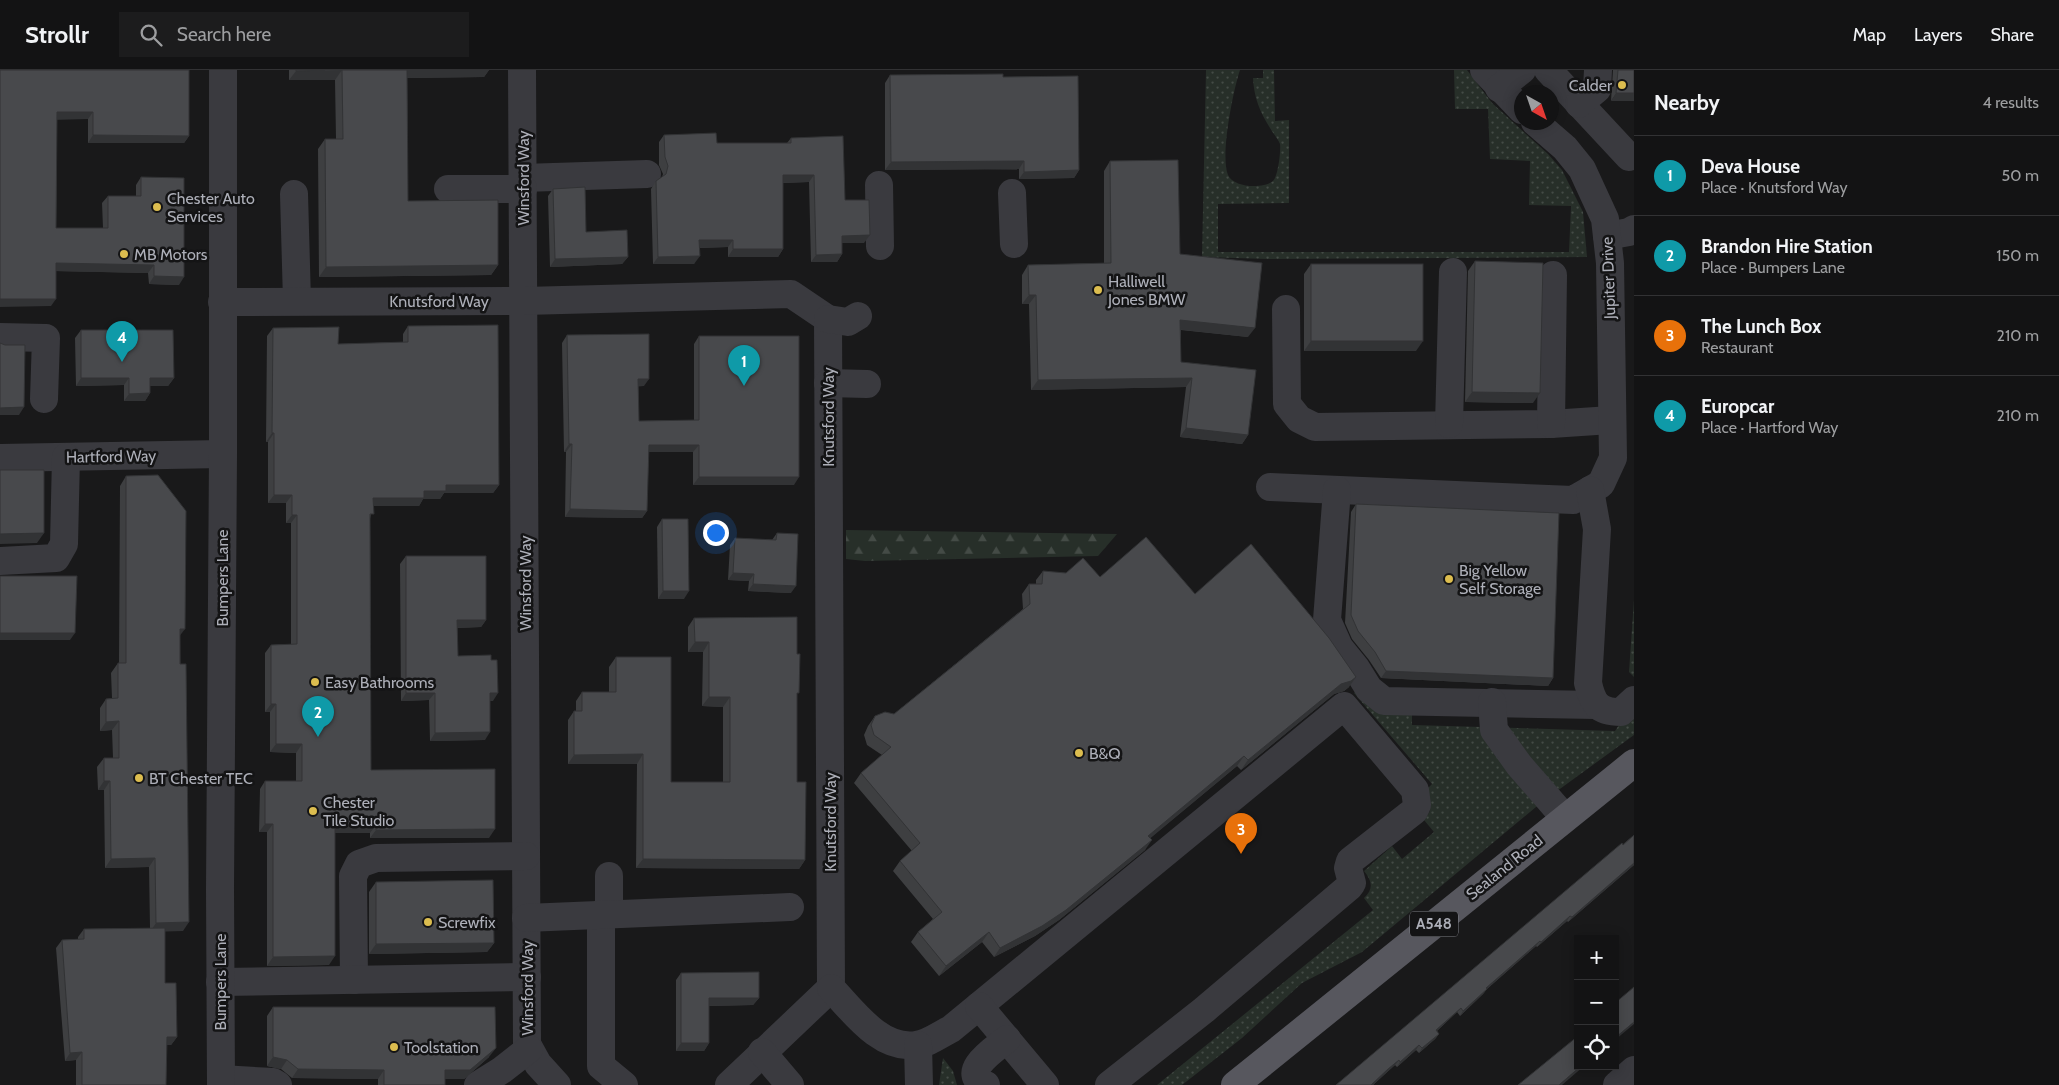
<!DOCTYPE html>
<html lang="en">
<head>
<meta charset="utf-8">
<style>
	:root { --surface:#131314; --page:#1c1c1d; --text:#f1f3f6; --muted:#9d9ea0; --line:#323234; --accent:#7c3aed }
	body { margin:0; font-family:Cabin,sans-serif; background:var(--page); color:var(--text) }
	.controls { position:absolute; right:15px; bottom:15px; display:grid; overflow:hidden; border-radius:0px; box-shadow:0 2px 12px #0003 }
	.controls button { width:45px; height:45px; display:grid; place-items:center; padding:0; border:0; border-bottom:1px solid var(--line); background:var(--surface); color:var(--text); font:25px sans-serif }
	.compass { position:absolute; left:1514px; top:15px; width:45px; height:45px; border-radius:50%; background:var(--surface); box-shadow:0 2px 12px #0003; rotate:140deg }
	.you { position:absolute; left:715px; top:462px; width:18px; height:18px; margin:-12px; border:4px solid #fff; border-radius:50%; background:#1a73e8; box-shadow:0 0 0 8px #1a73e833 }
	.badge { display:grid; place-items:center; width:32px; height:32px; border-radius:50%; background:var(--accent); color:#fff; font-size:16px; font-weight:700 }
	.pin { position:absolute; translate:-50% -41px; filter:drop-shadow(0 1px 2px #0008) }
	.pin::after { content:''; position:absolute; top:26px; width:18px; height:15px; background:inherit; clip-path:polygon(0 0,100% 0,50% 100%) }
	.list { margin:0; padding:0; list-style:none }
	h2 { display:flex; justify-content:space-between; align-items:center; height:65px; margin:0; padding:0 20px; font-size:21px }
	h2 small { font-size:16px; font-weight:400; color:var(--muted) }
	.list li { display:grid; grid-template-columns:32px 1fr auto; gap:15px; align-items:center; box-sizing:border-box; height:80px; padding:0 20px; border-top:1px solid var(--line) }
	.list b { display:block; font-size:19px; white-space:nowrap }
	.list p { margin:0; font-size:16px; white-space:nowrap; color:var(--muted) }
	.list em { font-size:16px; font-style:normal; color:var(--muted) }
	.icon { flex:none; width:28px; height:28px; fill:none; stroke:currentColor; stroke-width:2; stroke-linecap:round; stroke-linejoin:round }
	.map { position:relative; flex:none; width:1634px; height:1015px; overflow:hidden }
	header { display:flex; align-items:center; gap:30px; box-sizing:border-box; height:70px; padding:0 25px; background:var(--surface); border-bottom:1px solid var(--line) }
	header strong { font-size:24px }
	nav { display:flex; gap:28px; margin-inline-start:auto; font-size:18px }
	.search { width:350px; height:45px; background:var(--page); display:flex; align-items:center; gap:12px; box-sizing:border-box; padding:0 18px; border-radius:0px; color:var(--muted); font-size:19px }
	main { display:flex }
	aside { flex:1; background:var(--surface) }
	.map>svg:first-child { display:block }
	.green { fill:url(#green-dots) }
	.forest { fill:url(#forest-firs) }
	.lines { fill:none; stroke-linecap:round; stroke-linejoin:round }
	.minor { stroke:#3a3a3f; stroke-width:28 }
	.major { stroke:#57575e; stroke-width:28 }
	.wall { fill:#3e3f41 }
	.shaded-wall { fill:#323335 }
	.building { fill:#48494c; stroke:#323335 }
	.poi-dot { fill:#dcbd4f; stroke:#141415; stroke-width:2 }
	.labels { text-anchor:middle; stroke-width:5; stroke-linejoin:round; paint-order:stroke }
	.shield { fill:#141415; stroke:#7f8087; stroke-width:1 }
	.shield-label { font-size:15px; font-weight:bold; fill:#adafb8 }
	.poi-label { font-size:16px; fill:#adafb8; stroke:#141415; text-anchor:start }
	.street-label { font-size:16px; fill:#adafb8; stroke:#141415 }
</style>
</head>
<body>
<header>
<strong>Strollr</strong>
<div class="search"><svg class="icon" aria-label="search" viewBox="0 0 24 24"><circle cx="10" cy="10" r="6"/><path d="M15 15l6 6"/></svg>Search here</div>
<nav><a>Map</a><a>Layers</a><a>Share</a></nav>
</header>
<main>
<div class="map">
<svg width="1634" height="1015" viewBox="0 0 1634 1015">
	<defs>
		<pattern id="green-dots" width="8" height="8" patternUnits="userSpaceOnUse" patternTransform="scale(1.25)"><rect width="8" height="8" fill="#272f29"/><path d="M2 2h.1M6 6h.1" fill="none" stroke="#444b46" stroke-width="1.8" stroke-linecap="round"/></pattern>
		<pattern id="forest-firs" width="22" height="20" patternUnits="userSpaceOnUse" patternTransform="scale(1.25)"><rect width="22" height="20" fill="#272f29"/><path d="M5 1l3.5 6h-7zM16 11l3.5 6h-7z" fill="#444b46"/></pattern>
	</defs>
	<rect width="100%" height="100%" fill="#19191a"/>
	<g class="green">
		<path d="M1206,0H1240C1233,21 1220,86 1228,105C1234,118 1263,119 1273,111C1278,107 1281,81 1280,74C1278,69 1273,63 1270,58C1260,42 1254,28 1253,8H1263V0H1274L1275,51L1289,50V133L1218,134V182H1569L1571,136L1529,135L1530,91L1490,89L1488,39H1455L1454,0H1467L1492,33L1548,84L1562,100L1583,142L1587,187L1268,189L1202,187Z"/>
		<path d="M1634,530V607L1629,602Z"/>
		<path d="M1363,615L1412,641V655L1615,661L1623,649L1634,640V665L1542,732L1362,882L1302,913L1242,968L1182,1015H1157L1373,840L1364,828C1374,819 1372,811 1364,801L1392,776L1402,789L1434,762L1424,750L1430,741L1428,732L1422,724L1432,714L1354,623Z"/>
		<path d="M943,988L953,1001L957,1015H939Z"/>
	</g>
	<path class="forest" d="M846,460L1117,464L1098,486L865,491L846,489Z"/>
	<g class="lines">
		<g class="minor">
			<path d="M522,0L527,974L538,994L557,1015"/>
			<path d="M1484,0L1522,40"/>
			<path d="M1548,0L1629,87"/>
			<path d="M1499,18L1522,0"/>
			<path d="M1579,34L1597,19L1598,0"/>
			<path d="M523,108L647,104"/>
			<path d="M879,115L880,176"/>
			<path d="M448,119H523"/>
			<path d="M1012,123L1014,174"/>
			<path d="M294,124L297,231"/>
			<path d="M1607,166L1629,162L1634,159"/>
			<path d="M222,232L524,231L791,224L828,249L831,918L729,1015"/>
			<path d="M1286,239L1287,334L1299,349L1315,357L1551,354L1611,350"/>
			<path d="M828,249L848,252L858,246"/>
			<path d="M0,267L46,268L44,329"/>
			<path d="M828,313L867,314"/>
			<path d="M1449,354L1453,202"/>
			<path d="M1551,354L1553,205"/>
			<path d="M0,388L223,384"/>
			<path d="M1270,417L1573,430L1601,414L1613,388L1610,193L1605,149L1582,99L1565,78L1535,52"/>
			<path d="M1337,420L1327,550L1339,577L1356,598L1369,619L1384,631L1597,635"/>
			<path d="M1590,420L1597,459L1588,613C1593,635 1599,642 1621,642L1634,630"/>
			<path d="M0,491L56,488L64,474L66,387"/>
			<path d="M1492,632L1494,660L1519,695L1565,748"/>
			<path d="M601,844V996L624,1015"/>
			<path d="M609,844V806"/>
			<path d="M526,848L790,837"/>
			<path d="M354,910L353,806L359,794L376,788L526,786"/>
			<path d="M220,912L527,907"/>
			<path d="M831,918C853,941 880,980 916,975C927,974 941,964 951,959L1344,636L1415,720L1417,735L1414,741L1350,791L1348,798L1352,813L1349,817L1204,940L1109,1015"/>
			<path d="M979,936L1045,1015"/>
			<path d="M918,975L919,1015"/>
			<path d="M762,982L790,1015"/>
			<path d="M221,1009L273,1012L278,1015"/>
			<path d="M221,1015L220,819L223,384V0"/>
			<path d="M478,1015L502,1000L529,979"/>
			<path d="M986,1015C957,1003 995,979 1007,969"/>
			<path d="M1617,1015L1634,1000"/>
		</g>
		<path class="major" d="M1235,1015L1634,693"/>
	</g>
	<g class="wall">
		<path d="M0,0L189,66L184,73H88V49H57L56,158H103L102,133L108,126H136V115L141,107L179,215L149,214L148,203L56,201L51,236Z"/>
		<path d="M289,0H489L484,7L407,8L408,131L498,195L491,205L319,207L318,79L325,69H336L335,10H289Z"/>
		<path d="M1613,0H1634L1611,31Z"/>
		<path d="M890,5L1003,7L1079,100L1074,108L1019,109V99L885,100V13Z"/>
		<path d="M664,65L717,73H787L791,68L845,130L864,173H842V184L837,192H811L809,112L783,113V179L778,187H728V177L700,178L694,194H653L651,119L656,111L662,107L663,104L659,95V72Z"/>
		<path d="M1110,91L1180,184L1248,267L1181,260V292L1248,365L1242,374L1180,367L1186,317L1031,320L1029,234H1022V205L1028,195L1104,193V101Z"/>
		<path d="M553,119L586,162L628,187L622,194L550,197L548,126Z"/>
		<path d="M1475,191L1533,333L1465,332L1468,201Z"/>
		<path d="M1311,194L1416,281H1304V204Z"/>
		<path d="M408,256L499,415L493,423H444L440,429H423L419,436H373L370,449L371,700L489,768H370V763H335L329,895L267,896V762H259L260,719L265,711H296V683L270,682V642H265V583L271,575L291,574V453H286V433H268V372H266L267,266L273,258L338,274L403,272V264Z"/>
		<path d="M81,260L174,308L168,316H150V323L145,331H124V315L76,316L75,268Z"/>
		<path d="M567,265L644,316H638L639,351L694,350V274L699,266L794,415H693V382H648L647,441L642,448L565,447L566,382H564L562,273Z"/>
		<path d="M126,406L180,566L183,861H165V913L177,967L171,975H166V1015H76V990L65,991L56,878L62,870L78,869V867L84,859L150,858L149,797L105,798L104,720H98L97,697L104,688H113L112,660L100,661V638L106,629L112,628L111,603L118,593H119L120,416Z"/>
		<path d="M1356,434L1553,608L1548,616L1381,608L1369,590L1352,569L1345,553L1351,442Z"/>
		<path d="M662,449L684,529H658L657,457Z"/>
		<path d="M777,463L791,523L748,521L749,511L728,510L730,475L735,468L772,470Z"/>
		<path d="M406,486L486,550L481,557L457,558L458,586L493,631H490L485,670L430,671L429,630L401,631L400,494Z"/>
		<path d="M1043,501L1100,507L1195,524L1349,617L1344,621L1334,624L1241,700L1237,696L1150,768L1145,780L1059,850L1035,866L994,887L982,872L939,906L911,872L918,862L933,849L893,801L900,791L912,781L854,713L861,703L882,685L867,675L864,665L868,656L875,646L894,644L1023,539L1022,524L1029,514H1036V510Z"/>
		<path d="M694,548L797,626V712L805,790L799,799L636,798L637,694H568V650L574,641H576V631L582,622H609V597L616,587L671,712H723V637L702,636L703,582H688V557Z"/>
		<path d="M1634,765V795L1568,852L1567,851L1537,877L1536,876L1487,919L1483,924L1460,946L1457,942L1437,961L1439,964L1435,969L1419,983L1416,980L1397,997L1395,995L1385,1004L1373,1015H1336Z"/>
		<path d="M376,812L494,873L487,882L369,884V822Z"/>
		<path d="M681,903L759,928L753,935L709,936V973L704,981H676V910Z"/>
		<path d="M273,937L489,987L464,1009H445V1015H378V1009L292,1008L281,999L267,996V946Z"/>
	</g>
	<g class="shaded-wall">
		<path d="M342,0L335,10H289L296,1Z"/>
		<path d="M406,0H489L484,7L400,8Z"/>
		<path d="M1616,23H1634V31H1611Z"/>
		<path d="M57,42H93L88,49L51,50Z"/>
		<path d="M93,65L189,66L184,73H88Z"/>
		<path d="M1024,91L1019,99L885,100L891,92Z"/>
		<path d="M1079,100L1074,108L1019,109L1024,102Z"/>
		<path d="M783,105H814L809,112L778,113Z"/>
		<path d="M870,165L864,173H837L842,166Z"/>
		<path d="M699,170H733L728,177L694,178Z"/>
		<path d="M733,179H783L778,187H728Z"/>
		<path d="M842,184L837,192H811L816,185Z"/>
		<path d="M700,186L694,194H653L658,187Z"/>
		<path d="M628,187L622,194L550,197L555,189Z"/>
		<path d="M56,193L154,195L148,203L51,201Z"/>
		<path d="M498,195L491,205L319,207L326,197Z"/>
		<path d="M154,206L184,207L179,215L149,214Z"/>
		<path d="M1029,225H1036L1029,234H1022Z"/>
		<path d="M0,229H56L51,236L0,237Z"/>
		<path d="M1180,250L1255,258L1248,267L1174,259Z"/>
		<path d="M1311,271H1423L1416,281H1304Z"/>
		<path d="M81,308H129L124,315L76,316Z"/>
		<path d="M150,308H174L168,316H145Z"/>
		<path d="M1192,308L1186,317L1031,320L1038,310Z"/>
		<path d="M638,309H649L644,316L633,317Z"/>
		<path d="M1472,322L1540,323L1533,333L1465,332Z"/>
		<path d="M150,323L145,331H124L129,324Z"/>
		<path d="M24,337L19,345H0V338Z"/>
		<path d="M1186,358L1248,365L1242,374L1180,367Z"/>
		<path d="M272,363H274L268,372H266Z"/>
		<path d="M569,374H572L566,382H564Z"/>
		<path d="M649,375H699L693,382H643Z"/>
		<path d="M699,407H799L794,415H693Z"/>
		<path d="M446,415H499L493,423H444L440,429H423L419,436H368L373,428Z"/>
		<path d="M274,425H292L286,433H268Z"/>
		<path d="M570,439L647,441L642,448L565,447Z"/>
		<path d="M292,445H297L291,453H286Z"/>
		<path d="M44,463L37,473L0,474V464Z"/>
		<path d="M733,503L754,504L749,511L728,510Z"/>
		<path d="M753,514L796,516L791,523L748,521Z"/>
		<path d="M663,521H689L684,529H658Z"/>
		<path d="M457,550H486L481,557L452,558Z"/>
		<path d="M180,559H185L178,568Z"/>
		<path d="M0,563H75L70,570H0Z"/>
		<path d="M695,572H709L703,582H688Z"/>
		<path d="M1386,601L1553,608L1548,616L1381,608Z"/>
		<path d="M1356,607L1349,617L1344,621L1334,624L1241,700L1248,690L1341,614Z"/>
		<path d="M406,623H435L429,630L401,631Z"/>
		<path d="M490,623H498L493,631H484Z"/>
		<path d="M709,627H730L723,637L702,636Z"/>
		<path d="M271,634H276L270,642H265Z"/>
		<path d="M119,651L112,660L100,661L106,652Z"/>
		<path d="M490,662L485,670L430,671L435,663Z"/>
		<path d="M276,674H302L296,683L270,682Z"/>
		<path d="M643,684L637,694H568L574,685Z"/>
		<path d="M1244,686L1237,696L1141,776L1148,766Z"/>
		<path d="M104,711H110L104,720H98Z"/>
		<path d="M265,754H273L267,762H259Z"/>
		<path d="M335,755H376L370,763H329Z"/>
		<path d="M495,759L489,768H370L376,760Z"/>
		<path d="M1152,770L1145,780L1059,850L1035,866L994,887L1000,878Z"/>
		<path d="M155,788L149,797L105,798L111,789Z"/>
		<path d="M643,789L805,790L799,799L636,798Z"/>
		<path d="M1634,793V795L1568,852L1572,847Z"/>
		<path d="M1570,846L1567,851L1537,877L1541,872Z"/>
		<path d="M189,852L183,861L150,862L156,853Z"/>
		<path d="M989,862L982,872L939,906L946,896Z"/>
		<path d="M1540,871L1536,876L1482,923L1486,918Z"/>
		<path d="M494,873L487,882L369,884L376,874Z"/>
		<path d="M335,886L329,895L267,896L273,887Z"/>
		<path d="M1487,919L1483,924L1460,946L1463,941Z"/>
		<path d="M709,928H759L753,935L704,936Z"/>
		<path d="M1461,938L1457,942L1432,965L1436,960Z"/>
		<path d="M1634,952V954L1615,970V968Z"/>
		<path d="M1439,964L1435,969L1419,983L1422,978Z"/>
		<path d="M167,967H177L171,975H161Z"/>
		<path d="M681,973H709L704,981H676Z"/>
		<path d="M1419,975L1416,980L1397,997L1400,992Z"/>
		<path d="M496,978L489,987L464,1009H439L445,1000Z"/>
		<path d="M82,982L76,990L65,991L70,983Z"/>
		<path d="M273,987L287,990L281,999L267,996Z"/>
		<path d="M1399,990L1395,995L1385,1004L1373,1015H1371L1388,999Z"/>
		<path d="M1581,996H1584L1562,1015H1559Z"/>
		<path d="M298,999L384,1000L378,1009L292,1008Z"/>
	</g>
	<g class="building">
		<path d="M0,0H189V66L93,65V42H57L56,158H108V126H141V107L184,108V207L154,206V195L56,193V229H0Z"/>
		<path d="M296,0H325L296,1Z"/>
		<path d="M342,0H407L408,131L498,130V195L326,197L325,69H343Z"/>
		<path d="M1618,0H1634V23H1616Z"/>
		<path d="M1003,4V7L1078,6L1079,100L1024,102V91L891,92L890,5Z"/>
		<path d="M716,63L717,73H791V68L843,66L845,130H869L870,165L842,166V184L816,185L814,105H783V179H733V170H699L700,186L658,187L656,111L666,104L668,96L665,87L664,65Z"/>
		<path d="M1178,90L1180,184L1262,193L1255,258L1180,250L1181,292L1256,300L1248,365L1186,358L1192,308L1038,310L1036,225H1029L1028,195L1111,193L1110,91Z"/>
		<path d="M585,117L586,162L627,160L628,187L555,189L553,119Z"/>
		<path d="M1475,191L1543,193L1540,323L1472,322Z"/>
		<rect x="1311" y="194" width="112" height="77"/>
		<path d="M498,255L499,415H446V421H424V428H373L374,444H370L371,700L495,699V759L376,760V755H335V886L273,887V754H265V711H302V674H276V634H271V575L297,574V445H292V425H274V363H272L273,258L339,257L338,274L408,272V256Z"/>
		<path d="M81,260H173L174,308H150V323L129,324V308H81Z"/>
		<path d="M649,264V309H638L639,351L699,350V266H799V407H699V375H649L647,441L570,439L572,374H569L567,265Z"/>
		<path d="M0,273L5,275H25L24,337L0,338Z"/>
		<path d="M0,400H44V463L0,464Z"/>
		<path d="M158,405L186,441L185,559H180V594H186L189,852L156,853L155,788L111,789L110,711H104V688H119V651L106,652V629L118,628V593H126V406Z"/>
		<path d="M1356,434L1559,443L1553,608L1386,601L1375,582L1358,561L1351,545Z"/>
		<path d="M662,449H688L689,521H663Z"/>
		<path d="M777,463L798,464L796,516L753,514L754,504L733,503L735,468L776,470Z"/>
		<path d="M1146,467L1195,524L1251,474L1329,568L1356,607L1351,611L1341,614L1248,690L1244,686L1148,766L1152,770L1066,840L1042,856L1000,878L989,862L946,896L918,862L942,842L900,791L920,773L861,703L891,677L874,665L871,655L875,646L885,642L894,644L1030,534L1029,514H1042L1043,501L1066,503L1083,488L1100,507Z"/>
		<path d="M406,486H486V550H457L458,586L491,585V590H497L498,623H490V662L435,663V623H406Z"/>
		<path d="M0,506H77L75,563H0Z"/>
		<path d="M797,547V584H800L799,623H797V712H806L805,790L643,789V684L574,685V641H582V622H616V587H671V712H730V627H709V572H695L694,548Z"/>
		<path d="M1634,765V793L1572,847L1570,846L1541,872L1540,871L1486,918L1487,919L1463,941L1461,938L1436,960L1439,964L1422,978L1419,975L1400,992L1399,990L1388,999L1371,1015H1336L1622,773L1623,775Z"/>
		<path d="M493,810L494,873L376,874V812Z"/>
		<path d="M165,858V913H176L177,967H167L166,1015H82V982L70,983L62,870L84,869V859Z"/>
		<path d="M759,902V928H709V973H681V903Z"/>
		<path d="M1634,917V952L1615,968V933Z"/>
		<path d="M273,937H495L496,978L470,1000H445V1015H384V1000L298,999L287,990L273,987Z"/>
		<path d="M1578,966V996H1581L1559,1015H1518Z"/>
	</g>
	<g class="poi-dot">
		<circle cx="1622" cy="15" r="5"/>
		<circle cx="157" cy="137" r="5"/>
		<circle cx="124" cy="184" r="5"/>
		<circle cx="1098" cy="220" r="5"/>
		<circle cx="1449" cy="509" r="5"/>
		<circle cx="315" cy="612" r="5"/>
		<circle cx="1079" cy="683" r="5"/>
		<circle cx="139" cy="708" r="5"/>
		<circle cx="313" cy="741" r="5"/>
		<circle cx="428" cy="852" r="5"/>
		<circle cx="394" cy="977" r="5"/>
	</g>
	<g class="labels">
		<rect class="shield" x="1410" y="841.5" width="48" height="25" rx="4"/>
		<g class="shield-label">
			<text x="1434" y="859">A548</text>
		</g>
		<g class="poi-label">
			<text x="1612" y="21" text-anchor="end">Calder</text>
			<text x="167" y="134">Chester Auto<tspan x="167" dy="18">Services</tspan></text>
			<text x="134" y="190">MB Motors</text>
			<text x="1108" y="217">Halliwell<tspan x="1108" dy="18">Jones BMW</tspan></text>
			<text x="1459" y="506">Big Yellow<tspan x="1459" dy="18">Self Storage</tspan></text>
			<text x="325" y="618">Easy Bathrooms</text>
			<text x="1089" y="689">B&amp;Q</text>
			<text x="149" y="714">BT Chester TEC</text>
			<text x="323" y="738">Chester<tspan x="323" dy="18">Tile Studio</tspan></text>
			<text x="438" y="858">Screwfix</text>
			<text x="404" y="983">Toolstation</text>
		</g>
		<g class="street-label">
			<text transform="translate(523 108) rotate(-90)" y="6">Winsford Way</text>
			<text transform="translate(1608 208) rotate(-92)" y="6">Jupiter Drive</text>
			<text x="439" y="237">Knutsford Way</text>
			<text transform="translate(828 347) rotate(-90)" y="6">Knutsford Way</text>
			<text transform="translate(111 386) rotate(-1)" y="6">Hartford Way</text>
			<text transform="translate(222 508) rotate(-90)" y="6">Bumpers Lane</text>
			<text transform="translate(525 513) rotate(-90)" y="6">Winsford Way</text>
			<text transform="translate(830 752) rotate(-90)" y="6">Knutsford Way</text>
			<text transform="translate(1504 797) rotate(-39)" y="6">Sealand Road</text>
			<text transform="translate(220 912) rotate(-90)" y="6">Bumpers Lane</text>
			<text transform="translate(527 918) rotate(-90)" y="6">Winsford Way</text>
		</g>
	</g>
</svg>
<div class="controls">
<button>+</button>
<button>−</button>
<button><svg class="icon" aria-label="locate" viewBox="0 0 24 24"><circle cx="12" cy="12" r="6"/><path d="M12 2v4M12 18v4M2 12h4M18 12h4"/></svg></button>
</div>
<svg class="compass" viewBox="-18 -18 36 36"><path d="M0-13l5 13h-10z" fill="#e53935"/><path d="M0 13l5-13h-10z" fill="#9d9ea0"/></svg>
<div class="you"></div>
<div class="pin badge" style="left:744px;top:316px;background:#0f9aa8">1</div>
<div class="pin badge" style="left:318px;top:667px;background:#0f9aa8">2</div>
<div class="pin badge" style="left:1241px;top:784px;background:#e8710a">3</div>
<div class="pin badge" style="left:122px;top:292px;background:#0f9aa8">4</div>
</div>
<aside>
<h2>Nearby<small>4 results</small></h2>
<ul class="list">
<li><span class="badge" style="background:#0f9aa8">1</span><div><b>Deva House</b><p>Place · Knutsford Way</p></div><em>50 m</em></li>
<li><span class="badge" style="background:#0f9aa8">2</span><div><b>Brandon Hire Station</b><p>Place · Bumpers Lane</p></div><em>150 m</em></li>
<li><span class="badge" style="background:#e8710a">3</span><div><b>The Lunch Box</b><p>Restaurant</p></div><em>210 m</em></li>
<li><span class="badge" style="background:#0f9aa8">4</span><div><b>Europcar</b><p>Place · Hartford Way</p></div><em>210 m</em></li>
</ul>
</aside>
</main>
</body>
</html>
